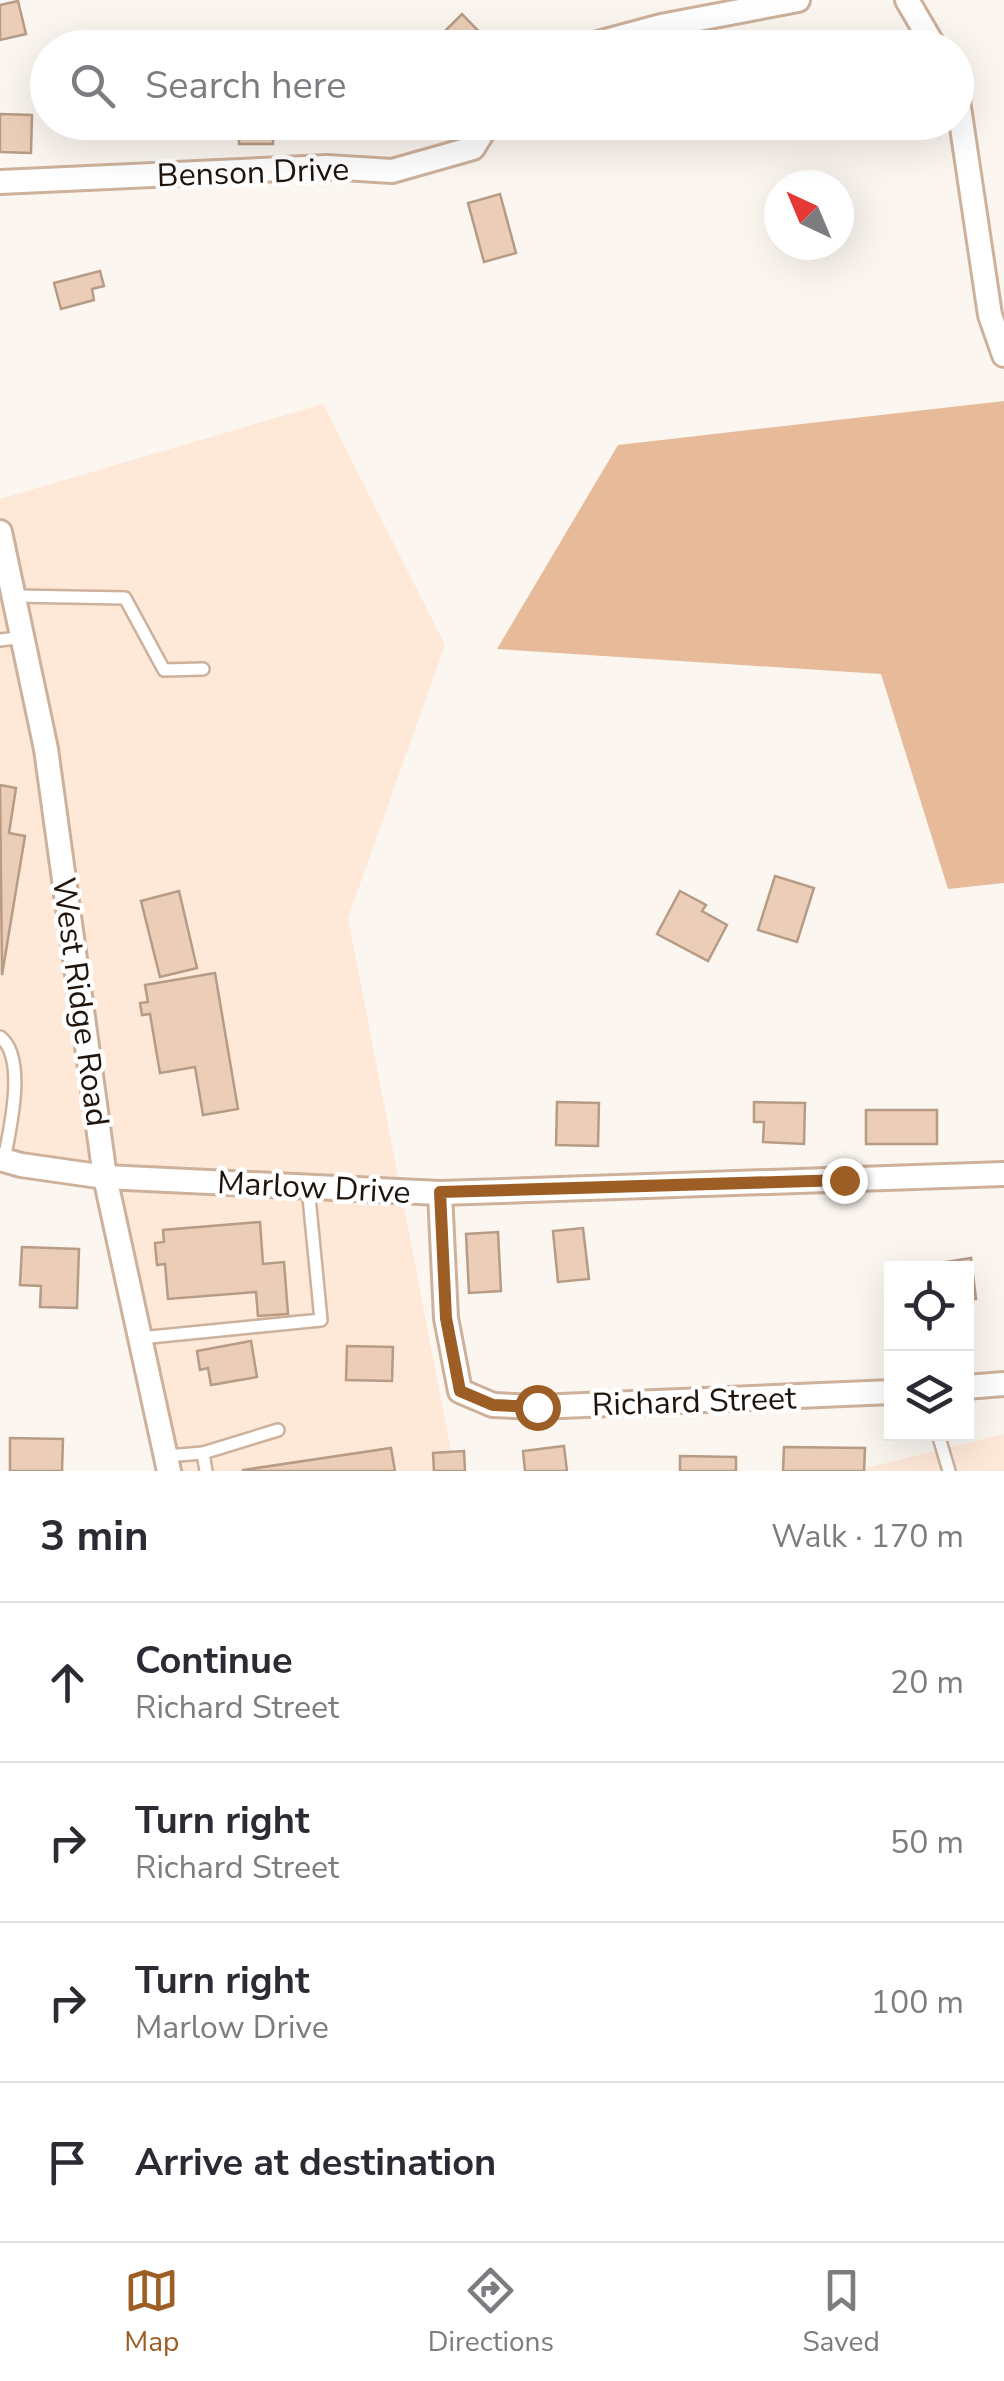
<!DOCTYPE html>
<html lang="en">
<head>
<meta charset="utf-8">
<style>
	:root { --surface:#fff; --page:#f7f7f7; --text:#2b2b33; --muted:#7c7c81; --line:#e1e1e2; --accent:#9c5e24 }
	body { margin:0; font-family:"Nunito Sans",sans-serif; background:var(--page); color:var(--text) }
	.controls { position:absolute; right:30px; bottom:30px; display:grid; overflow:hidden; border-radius:0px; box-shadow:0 10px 40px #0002 }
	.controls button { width:90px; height:90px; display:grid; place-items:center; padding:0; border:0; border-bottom:2px solid var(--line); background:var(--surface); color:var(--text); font:50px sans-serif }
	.compass { position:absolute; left:764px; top:170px; width:90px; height:90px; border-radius:50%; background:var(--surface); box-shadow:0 10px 40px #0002; rotate:316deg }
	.stop { position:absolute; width:30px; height:30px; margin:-22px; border:8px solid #9c5e24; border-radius:50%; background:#fff }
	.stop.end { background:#9c5e24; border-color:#fff; box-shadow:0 2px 10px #0008 }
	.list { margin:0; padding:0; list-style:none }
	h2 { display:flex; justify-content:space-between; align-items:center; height:130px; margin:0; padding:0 40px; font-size:42px }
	h2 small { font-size:32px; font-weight:400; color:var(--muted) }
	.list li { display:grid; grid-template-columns:65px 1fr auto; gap:30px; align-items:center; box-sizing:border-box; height:160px; padding:0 40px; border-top:2px solid var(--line) }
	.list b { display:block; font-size:38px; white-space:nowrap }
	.list p { margin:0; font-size:32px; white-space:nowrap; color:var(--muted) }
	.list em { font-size:32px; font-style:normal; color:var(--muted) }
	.icon { flex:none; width:55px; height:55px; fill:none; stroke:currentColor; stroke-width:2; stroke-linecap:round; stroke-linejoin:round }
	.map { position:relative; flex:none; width:1004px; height:1471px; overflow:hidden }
	.search { position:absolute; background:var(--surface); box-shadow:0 10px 40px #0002; left:30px; right:30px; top:30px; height:110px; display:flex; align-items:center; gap:25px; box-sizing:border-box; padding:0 35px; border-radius:55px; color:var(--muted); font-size:38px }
	.sheet { height:770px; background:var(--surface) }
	nav { display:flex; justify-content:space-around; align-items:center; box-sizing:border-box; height:140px; border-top:2px solid var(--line); background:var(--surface); font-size:28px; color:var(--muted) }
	nav a { display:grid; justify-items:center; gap:5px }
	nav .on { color:var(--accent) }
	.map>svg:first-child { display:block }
	.built { fill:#fee8d8 }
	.green { fill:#e7bb99 }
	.building { fill:#ecceb8; stroke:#b69b85; stroke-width:2.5 }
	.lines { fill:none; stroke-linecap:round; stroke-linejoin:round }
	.lane-casing { stroke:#cdb19b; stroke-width:16 }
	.street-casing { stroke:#cdb19b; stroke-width:28 }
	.lane { stroke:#fff; stroke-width:11 }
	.street { stroke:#fff; stroke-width:22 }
	.route { stroke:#9c5e24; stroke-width:12 }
	.labels { text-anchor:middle; stroke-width:9; stroke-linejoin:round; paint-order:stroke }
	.street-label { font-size:32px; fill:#1f150d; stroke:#fff }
</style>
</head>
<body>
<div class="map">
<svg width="1004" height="1471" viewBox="0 0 1004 1471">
	<rect width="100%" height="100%" fill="#fcf6f1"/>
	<g class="built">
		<path d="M323,404L445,645L348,918L455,1471H163L110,1180L0,1149V499Z"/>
		<path d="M1004,1434V1471H854Z"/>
	</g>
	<path class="green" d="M1004,401V883L948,889L881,674L497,649L618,445Z"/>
	<g class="building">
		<path d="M18,1L26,34L0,40V5Z"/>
		<path d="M462,14L493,46L491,48H445L437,39Z"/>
		<path d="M327,35L366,36V48H326Z"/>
		<path d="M0,114L32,115L31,153L0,152Z"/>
		<path d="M134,122H176L171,137Z"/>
		<rect x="239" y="122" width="34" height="22"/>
		<path d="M500,194L516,253L484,262L468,203Z"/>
		<path d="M100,271L104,286L92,289L94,300L61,309L54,283Z"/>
		<path d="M0,785L16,788L9,833L25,836L2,975Z"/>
		<path d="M775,876L814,888L797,942L758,930Z"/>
		<path d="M179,891L197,968L160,977L141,901Z"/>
		<path d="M680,891L706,905L702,911L727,925L708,961L657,934Z"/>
		<path d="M215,973L238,1109L203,1115L195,1067L160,1073L150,1014L142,1015L140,1003L148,1002L145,985Z"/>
		<path d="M557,1102L599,1103L598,1146L556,1145Z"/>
		<path d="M754,1102L805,1103L804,1144L763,1142L764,1122H754Z"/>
		<rect x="866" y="1110" width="71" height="34"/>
		<path d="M260,1222L263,1264L284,1262L288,1314L258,1316L256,1292L168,1299L165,1264L157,1265L155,1243L164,1242L163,1230Z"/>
		<path d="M583,1228L589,1279L558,1282L553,1231Z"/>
		<path d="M498,1232L501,1291L469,1293L466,1234Z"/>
		<path d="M22,1247L79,1249L77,1308L40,1307L41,1286L20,1285Z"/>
		<path d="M971,1258L976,1299L966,1300V1268H909Z"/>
		<path d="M251,1341L257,1377L211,1385L208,1368L200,1370L197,1351Z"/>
		<path d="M347,1346L393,1347L392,1381L346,1380Z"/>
		<path d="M10,1438L63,1439L62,1471H10Z"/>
		<path d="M564,1446L567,1471H525L523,1451Z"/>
		<path d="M784,1447L865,1448L864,1471H783Z"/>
		<path d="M391,1448L395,1471H243V1470Z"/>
		<path d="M464,1451L465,1471H434L433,1453Z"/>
		<path d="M680,1456L736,1457V1471H680Z"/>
	</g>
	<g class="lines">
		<defs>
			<g id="lane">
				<path d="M16,596L125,598L164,670L203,669"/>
				<path d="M0,640L24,637"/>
				<path d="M0,1037C27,1057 10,1129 4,1160"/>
				<path d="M140,1338L321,1320L308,1187"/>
				<path d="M938,1434L949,1471"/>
				<path d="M166,1456L203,1453"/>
				<path d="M206,1471L203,1453L278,1430"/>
			</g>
			<g id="street">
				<path d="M907,0L935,48"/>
				<path d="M579,48L661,26L798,0"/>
				<path d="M956,87L990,315L1004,355"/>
				<path d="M0,182L327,167L392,171L473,148L489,122"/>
				<path d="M0,532L46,749L105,1177L169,1471"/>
				<path d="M0,1159L21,1165L105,1177L440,1193L1004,1174"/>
				<path d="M440,1193L446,1318L460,1391L493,1405L537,1407L892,1392"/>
				<path d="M966,1387L1004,1384"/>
			</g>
		</defs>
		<use href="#lane" class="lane-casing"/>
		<use href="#street" class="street-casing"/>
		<use href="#lane" class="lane"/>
		<use href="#street" class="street"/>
	</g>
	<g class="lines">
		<path class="route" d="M537,1407L493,1405L460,1391L446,1318L440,1192L844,1180"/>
	</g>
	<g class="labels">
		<g class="street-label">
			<text transform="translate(253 172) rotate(-2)" y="11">Benson Drive</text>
			<text transform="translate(81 1002) rotate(82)" y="11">West Ridge Road</text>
			<text transform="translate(314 1187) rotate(3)" y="11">Marlow Drive</text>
			<text transform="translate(694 1401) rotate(-2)" y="11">Richard Street</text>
		</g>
	</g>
</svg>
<div class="controls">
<button><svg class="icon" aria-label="locate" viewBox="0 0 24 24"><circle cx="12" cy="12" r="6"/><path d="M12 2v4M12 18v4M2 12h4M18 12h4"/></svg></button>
<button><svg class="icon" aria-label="layers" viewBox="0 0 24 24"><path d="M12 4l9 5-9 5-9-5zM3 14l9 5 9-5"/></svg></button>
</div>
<svg class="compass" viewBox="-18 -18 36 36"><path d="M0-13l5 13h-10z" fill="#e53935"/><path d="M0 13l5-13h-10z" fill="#7c7c81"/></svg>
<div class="stop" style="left:537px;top:1407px"></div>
<div class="stop end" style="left:844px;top:1180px"></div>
<div class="search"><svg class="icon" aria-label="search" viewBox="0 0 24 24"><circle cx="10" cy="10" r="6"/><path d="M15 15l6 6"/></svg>Search here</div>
</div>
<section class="sheet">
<h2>3 min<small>Walk · 170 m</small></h2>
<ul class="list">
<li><svg class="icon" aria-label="ahead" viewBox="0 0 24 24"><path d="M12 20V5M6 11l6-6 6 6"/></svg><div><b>Continue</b><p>Richard Street</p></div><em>20 m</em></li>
<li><svg class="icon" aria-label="right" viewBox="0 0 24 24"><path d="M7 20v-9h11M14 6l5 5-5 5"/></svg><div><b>Turn right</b><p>Richard Street</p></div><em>50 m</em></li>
<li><svg class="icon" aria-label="right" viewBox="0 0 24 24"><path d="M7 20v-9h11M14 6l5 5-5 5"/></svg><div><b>Turn right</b><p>Marlow Drive</p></div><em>100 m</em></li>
<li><svg class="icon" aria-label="arrive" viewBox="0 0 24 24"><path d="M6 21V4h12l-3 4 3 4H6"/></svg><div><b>Arrive at destination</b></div></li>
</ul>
</section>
<nav>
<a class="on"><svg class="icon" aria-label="map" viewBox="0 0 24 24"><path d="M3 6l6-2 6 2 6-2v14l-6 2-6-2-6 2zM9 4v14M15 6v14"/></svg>Map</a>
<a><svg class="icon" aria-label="directions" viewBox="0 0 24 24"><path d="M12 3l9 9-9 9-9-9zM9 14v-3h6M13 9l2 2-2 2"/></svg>Directions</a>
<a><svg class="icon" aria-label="saved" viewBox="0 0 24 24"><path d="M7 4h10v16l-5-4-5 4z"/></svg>Saved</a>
</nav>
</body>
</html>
